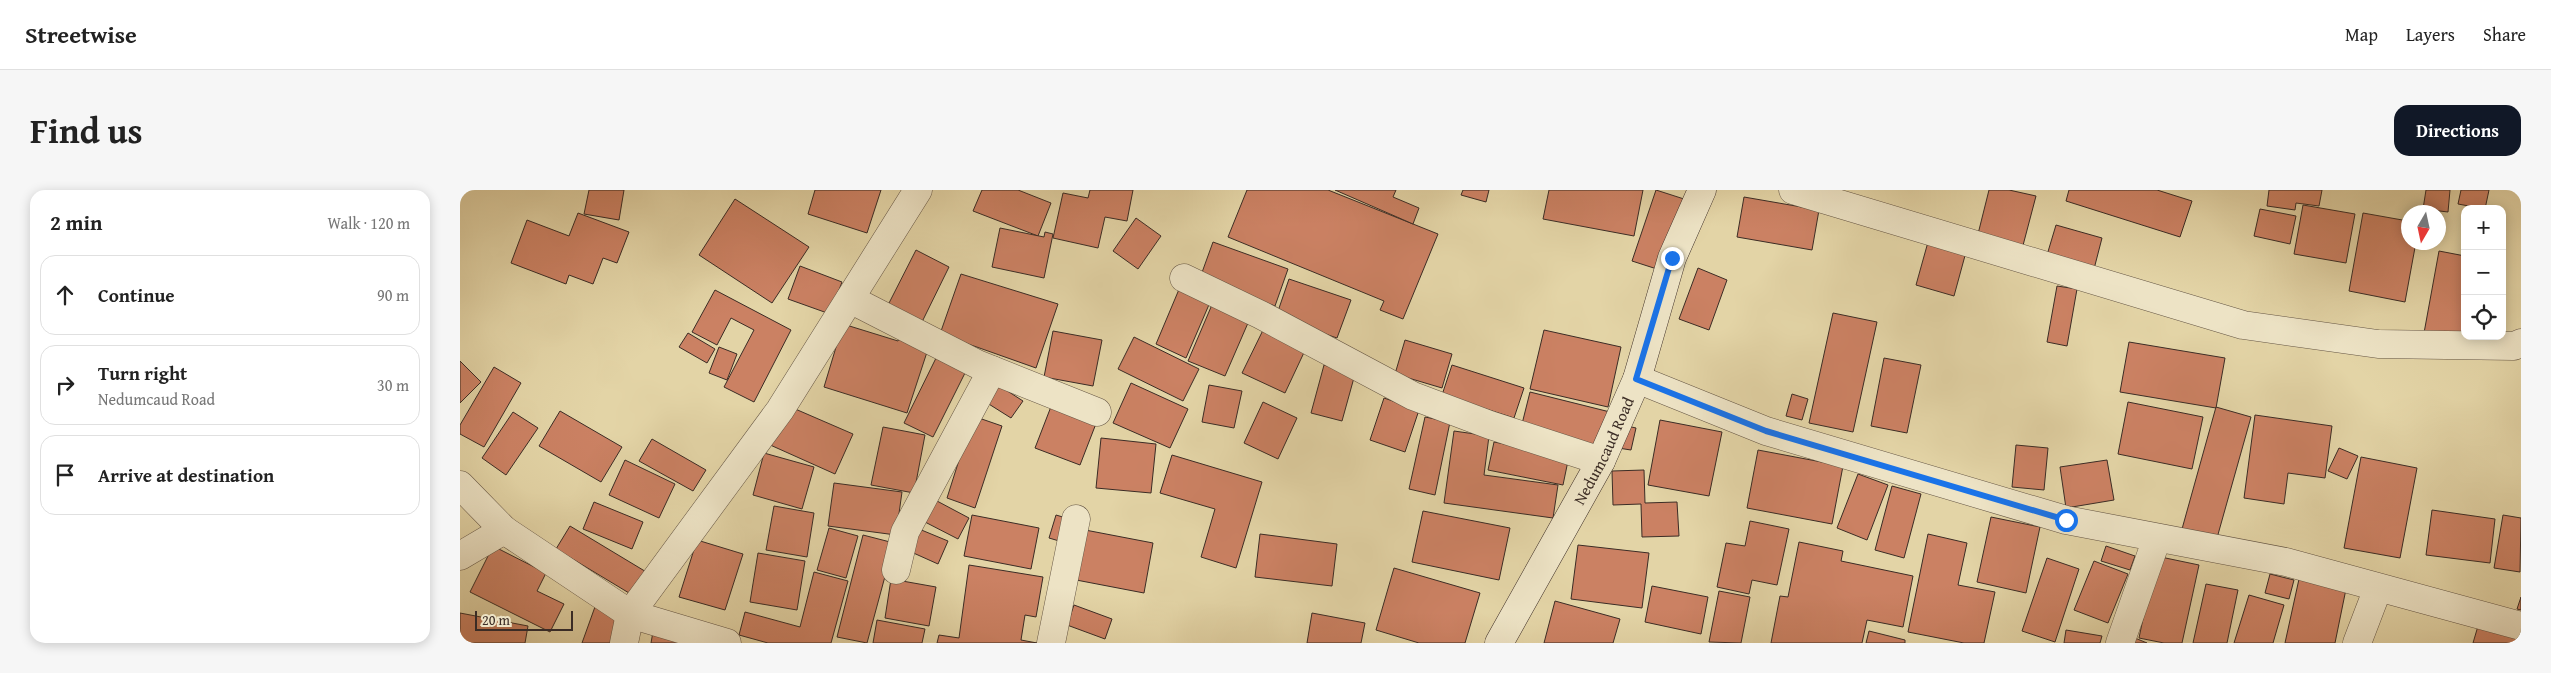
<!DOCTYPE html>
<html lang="en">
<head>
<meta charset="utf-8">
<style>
	:root { --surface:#fff; --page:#f6f6f6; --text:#222; --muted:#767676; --line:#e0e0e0; --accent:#111827 }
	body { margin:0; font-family:"Gentium Book Plus",serif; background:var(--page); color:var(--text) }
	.controls { position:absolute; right:15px; top:15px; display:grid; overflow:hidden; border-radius:10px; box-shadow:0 2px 12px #0003 }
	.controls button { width:45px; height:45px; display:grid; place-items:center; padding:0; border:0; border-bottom:1px solid var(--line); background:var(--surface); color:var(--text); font:25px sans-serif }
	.compass { position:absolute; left:1941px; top:15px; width:45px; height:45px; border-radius:50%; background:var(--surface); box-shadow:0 2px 12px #0003; rotate:189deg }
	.scale { position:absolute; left:15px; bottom:12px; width:98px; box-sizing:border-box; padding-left:5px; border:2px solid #3b2c25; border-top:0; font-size:14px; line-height:18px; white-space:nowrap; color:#3b2c25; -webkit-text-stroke:4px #ede3c5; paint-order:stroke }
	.stop { position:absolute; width:15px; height:15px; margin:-11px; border:4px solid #1a73e8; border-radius:50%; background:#fff }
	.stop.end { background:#1a73e8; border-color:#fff; box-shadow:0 1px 5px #0008 }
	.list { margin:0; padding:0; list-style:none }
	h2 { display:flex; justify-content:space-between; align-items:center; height:65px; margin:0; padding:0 20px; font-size:21px }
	h2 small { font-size:16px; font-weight:400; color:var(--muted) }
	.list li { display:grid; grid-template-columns:32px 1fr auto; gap:15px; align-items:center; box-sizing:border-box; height:80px; margin:0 10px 10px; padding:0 10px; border:1px solid var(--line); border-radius:15px }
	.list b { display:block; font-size:19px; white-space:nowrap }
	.list p { margin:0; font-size:16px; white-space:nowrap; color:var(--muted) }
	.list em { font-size:16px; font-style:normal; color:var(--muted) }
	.icon { flex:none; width:28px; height:28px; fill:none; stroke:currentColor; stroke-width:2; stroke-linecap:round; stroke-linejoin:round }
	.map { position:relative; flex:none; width:2061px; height:453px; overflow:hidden; border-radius:15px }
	header { display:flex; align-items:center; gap:30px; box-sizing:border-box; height:70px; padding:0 25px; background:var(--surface); border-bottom:1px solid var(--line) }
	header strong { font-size:24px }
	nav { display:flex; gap:28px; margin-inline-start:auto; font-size:18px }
	.intro { display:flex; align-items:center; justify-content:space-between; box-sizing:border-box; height:120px; padding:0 30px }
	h1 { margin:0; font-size:35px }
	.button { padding:12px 22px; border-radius:15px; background:var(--accent); color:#fff; font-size:18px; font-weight:700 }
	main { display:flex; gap:30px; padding:0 30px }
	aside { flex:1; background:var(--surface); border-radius:15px; box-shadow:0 2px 12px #0003 }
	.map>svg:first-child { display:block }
	.building { fill:#cb8163; stroke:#3b2c25 }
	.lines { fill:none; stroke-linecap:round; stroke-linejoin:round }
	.street-casing { stroke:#655645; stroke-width:29 }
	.secondary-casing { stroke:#3b2c25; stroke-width:29 }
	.street { stroke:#ede3c5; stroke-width:28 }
	.secondary { stroke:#ede3c5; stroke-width:28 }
	.route { stroke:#1a73e8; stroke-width:6 }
	.labels { text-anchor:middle; stroke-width:4; stroke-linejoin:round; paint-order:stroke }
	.street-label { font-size:16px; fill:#3b2c25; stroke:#ede3c5 }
</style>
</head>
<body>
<header>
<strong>Streetwise</strong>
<nav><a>Map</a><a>Layers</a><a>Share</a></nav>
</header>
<div class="intro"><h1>Find us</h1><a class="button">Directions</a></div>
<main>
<aside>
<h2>2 min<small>Walk · 120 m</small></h2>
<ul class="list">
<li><svg class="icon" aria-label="ahead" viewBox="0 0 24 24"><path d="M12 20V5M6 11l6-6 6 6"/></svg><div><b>Continue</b></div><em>90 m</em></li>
<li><svg class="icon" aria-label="right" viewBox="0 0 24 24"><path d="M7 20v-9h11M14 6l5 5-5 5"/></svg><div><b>Turn right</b><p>Nedumcaud Road</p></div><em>30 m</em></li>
<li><svg class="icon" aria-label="arrive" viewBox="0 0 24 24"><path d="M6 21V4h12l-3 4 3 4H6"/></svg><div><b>Arrive at destination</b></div></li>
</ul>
</aside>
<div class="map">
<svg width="2061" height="453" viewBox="0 0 2061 453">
	<rect width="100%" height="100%" fill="#e3d4a6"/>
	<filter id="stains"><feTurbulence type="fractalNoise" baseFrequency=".004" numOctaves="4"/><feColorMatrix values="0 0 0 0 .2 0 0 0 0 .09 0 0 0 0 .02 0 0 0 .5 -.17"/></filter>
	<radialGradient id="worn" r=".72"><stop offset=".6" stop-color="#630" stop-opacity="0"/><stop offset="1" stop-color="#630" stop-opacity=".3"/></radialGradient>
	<g class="building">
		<path d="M129,0H164L159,30L124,24Z"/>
		<path d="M355,0H421L407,43L348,24Z"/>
		<path d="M522,0H558L591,13L578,46L513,21Z"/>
		<path d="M630,0H673L667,31L645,27L638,58L593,48L603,3L628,8Z"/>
		<path d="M787,0H868L978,44L943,129L920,120L924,111L768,47Z"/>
		<path d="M875,0H936L933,7L959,18L953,34Z"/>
		<path d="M1003,0H1029L1026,12L1001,5Z"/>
		<path d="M1089,0H1183L1174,46L1083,29Z"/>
		<path d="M1196,0L1224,9L1200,80L1172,71Z"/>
		<path d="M1529,0H1549L1576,6L1561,63L1516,52Z"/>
		<path d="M1609,0H1697L1732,11L1720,47L1606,11Z"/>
		<path d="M1809,0H1862L1859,16L1836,13L1835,20L1807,16Z"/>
		<path d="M1966,0H1990L1988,22L1963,19Z"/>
		<path d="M2001,0H2029L2025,19L1998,14Z"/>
		<path d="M1284,7L1359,20L1352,60L1277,47Z"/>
		<path d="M275,9L349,57L312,113L239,65Z"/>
		<path d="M1843,15L1895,24L1886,73L1834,64Z"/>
		<path d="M1800,19L1836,26L1830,54L1794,46Z"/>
		<path d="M118,23L169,42L157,73L143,68L133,94L109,85L106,94L51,73L67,30L109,46Z"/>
		<path d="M1903,23L1948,31V52H1956L1945,112L1889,101Z"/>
		<path d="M676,28L701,46L678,79L653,61Z"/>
		<path d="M1596,35L1642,48L1634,79L1587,65Z"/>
		<path d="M540,38L584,47L585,42L593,44L584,88L532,77Z"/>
		<path d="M753,52L828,79L815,116L740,88Z"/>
		<path d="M1468,52L1506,62L1494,106L1456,95Z"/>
		<path d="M456,60L489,77L461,134L427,117Z"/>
		<path d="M1979,61L2005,66V146L1964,143Z"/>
		<path d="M340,76L382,92L370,124L328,109Z"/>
		<path d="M1238,78L1267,90L1249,140L1219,129Z"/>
		<path d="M501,84L598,114L576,178L480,144Z"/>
		<path d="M829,89L891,110L877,148L816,127Z"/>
		<path d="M1597,96L1617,99L1607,156L1587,152Z"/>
		<path d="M720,97L751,110L726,168L696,154Z"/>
		<path d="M255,100L331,140L294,212L264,197L294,140L271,128L257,155L232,142Z"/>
		<path d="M754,110L791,126L765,186L728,171Z"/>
		<path d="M1373,123L1417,132L1393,242L1349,233Z"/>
		<path d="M383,134L438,151L440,147L469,156L447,223L364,197Z"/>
		<path d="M806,134L848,154L825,203L782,183Z"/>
		<path d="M1084,140L1161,157L1148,217L1070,199Z"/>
		<path d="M593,141L642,150L633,196L584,187Z"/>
		<path d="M228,143L255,159L247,173L219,157Z"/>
		<path d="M674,147L739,179L723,211L658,179Z"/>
		<path d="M945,150L992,164L982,198L935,184Z"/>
		<path d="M1669,152L1765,168L1756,218L1660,202Z"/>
		<path d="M259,157L277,164L267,190L249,183Z"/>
		<path d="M479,162L508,177L473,247L444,233Z"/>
		<path d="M1424,168L1461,175L1447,243L1411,236Z"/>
		<path d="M0,171L21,192L0,213Z"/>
		<path d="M864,175L895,184L882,231L851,223Z"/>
		<path d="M992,175L1064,198L1054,228L982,205Z"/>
		<path d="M34,177L61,193L24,257L0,244V235Z"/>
		<path d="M535,193L563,211L551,228L524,211Z"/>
		<path d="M671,193L728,219L710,258L653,233Z"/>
		<path d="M749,195L782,201L774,238L742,232Z"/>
		<path d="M1070,202L1150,222L1141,258L1061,238Z"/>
		<path d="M1332,204L1348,209L1342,230L1326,226Z"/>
		<path d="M924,208L959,220L945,262L910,250Z"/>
		<path d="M803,212L837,228L818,269L784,253Z"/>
		<path d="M1668,212L1743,227L1732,279L1658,264Z"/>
		<path d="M592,214L637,231L620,275L575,258Z"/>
		<path d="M326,215L393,244L375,284L308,254Z"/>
		<path d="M1756,217L1791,227L1757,348L1722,339Z"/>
		<path d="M100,221L162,257L141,292L79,256Z"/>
		<path d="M53,222L78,238L46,285L22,268Z"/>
		<path d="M1795,225L1872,236L1865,288L1828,283L1824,314L1784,308Z"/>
		<path d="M513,226L542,236L515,318L487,308Z"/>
		<path d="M965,227L990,232L975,305L949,299Z"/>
		<path d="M1200,230L1262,242L1249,306L1188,295Z"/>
		<path d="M1163,235L1176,238L1171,260L1158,258Z"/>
		<path d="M423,237L465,245L454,303L411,295Z"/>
		<path d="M994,241L1029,246L1024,285L1098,295L1093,328L984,313Z"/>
		<path d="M641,248L696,254L691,303L636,298Z"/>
		<path d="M192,249L246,280L233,301L179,271Z"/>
		<path d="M1034,252L1109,266L1103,295L1028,280Z"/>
		<path d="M1556,255L1588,258L1584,300L1552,297Z"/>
		<path d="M1879,258L1898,266L1887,289L1868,281Z"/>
		<path d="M1298,260L1383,276L1372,334L1287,318Z"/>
		<path d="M304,263L354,277L342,319L293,305Z"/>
		<path d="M712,265L802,292L776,378L741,367L755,319L700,303Z"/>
		<path d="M1901,267L1957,278L1940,368L1884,358Z"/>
		<path d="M165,270L215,294L199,328L149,305Z"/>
		<path d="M1647,270L1654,310L1606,318L1600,277Z"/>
		<path d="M1184,280L1185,313L1217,312L1219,346L1182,347L1181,314L1153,315L1152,281Z"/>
		<path d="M1398,284L1428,295L1407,350L1377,338Z"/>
		<path d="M374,293L442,302L436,345L368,336Z"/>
		<path d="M1432,296L1461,304L1444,368L1415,360Z"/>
		<path d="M477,311L509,328L498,349L465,332Z"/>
		<path d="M134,312L183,332L172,359L123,339Z"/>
		<path d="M314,316L354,323L347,367L306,360Z"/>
		<path d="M1972,320L2035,329L2030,373L1966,365Z"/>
		<path d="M963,321L1050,338L1039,390L952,372Z"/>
		<path d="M512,325L579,338L571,379L504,366Z"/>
		<path d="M596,325L613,330L606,353L589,348Z"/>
		<path d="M2043,325L2061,328L2060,382L2034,378Z"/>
		<path d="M1531,327L1580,337L1566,403L1517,392Z"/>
		<path d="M1290,331L1329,339L1317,395L1292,390L1289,404L1257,397L1266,353L1285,356Z"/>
		<path d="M110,336L188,383L174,406L96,359Z"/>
		<path d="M369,338L398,346L386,388L357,380Z"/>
		<path d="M459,339L488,351L478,374L449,361Z"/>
		<path d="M620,339L693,353L684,403L611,389Z"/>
		<path d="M800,344L877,354L872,396L795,387Z"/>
		<path d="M1468,344L1507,353L1498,395L1535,402L1524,453H1504L1448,442Z"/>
		<path d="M403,345L434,353L407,453L377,447Z"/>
		<path d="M237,350L283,364L265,420L219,407Z"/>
		<path d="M1339,352L1383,361L1381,371L1453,386L1443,437L1407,430L1402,453H1311L1320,406L1328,407Z"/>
		<path d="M1118,355L1189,363L1182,418L1111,409Z"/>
		<path d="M33,356L86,383L77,401L104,414L90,442L10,402Z"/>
		<path d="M1646,356L1675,366L1670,380L1641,371Z"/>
		<path d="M298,363L345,371L337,420L290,412Z"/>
		<path d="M1696,366L1739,375L1722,453H1704L1679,448Z"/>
		<path d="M1587,368L1619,379L1595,452L1562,441Z"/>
		<path d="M1634,371L1668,384L1648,433L1614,420Z"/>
		<path d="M509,375L583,387L576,427L565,425L561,450L577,453H477L479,445L499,448Z"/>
		<path d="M934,378L1020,403L1005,453H959L916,440Z"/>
		<path d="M354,382L388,391L371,453H308L279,445L285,422L340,437Z"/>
		<path d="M1810,384L1834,390L1829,409L1805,403Z"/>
		<path d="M431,389L476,397L469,436L425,428Z"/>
		<path d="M1839,389L1886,399L1875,453H1825Z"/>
		<path d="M1746,394L1778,400L1767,453H1733Z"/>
		<path d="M1192,396L1248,407L1241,444L1185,432Z"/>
		<path d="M1259,401L1290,407L1281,453L1249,452Z"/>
		<path d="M1789,405L1824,415L1813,453H1774Z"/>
		<path d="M2061,407V420L2057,419Z"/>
		<path d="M1095,411L1160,429L1153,453H1084Z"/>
		<path d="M136,414L164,425L154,453H122Z"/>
		<path d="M614,415L652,429L645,449L607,435Z"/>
		<path d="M0,423L68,436L65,453H0Z"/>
		<path d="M852,423L905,433L901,453H847Z"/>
		<path d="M417,430L465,439L462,453H413Z"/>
		<path d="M194,436L232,453H191Z"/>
		<path d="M2018,436L2061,449V453H2013Z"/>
		<path d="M1606,440L1642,446L1640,453H1604Z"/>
		<path d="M1409,441L1445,450V453H1406Z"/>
		<path d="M1675,448L1687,453H1673Z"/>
	</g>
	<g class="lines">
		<defs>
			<g id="street">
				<path d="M1333,0L1783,135L1918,154L2054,156L2061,153"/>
				<path d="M724,88L801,125L953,206L1030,235L1141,271"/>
				<path d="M390,109L517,174L637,222"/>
				<path d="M1177,189L1306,241L1606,330L1826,372L2061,436"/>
				<path d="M0,295L44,340L170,424L267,453"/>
				<path d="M0,366L44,340"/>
				<path d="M436,380L445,342L532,180"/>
				<path d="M164,453L170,424L320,220L458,0"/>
				<path d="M591,453L616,329"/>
				<path d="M1660,453L1697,348"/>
				<path d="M1897,453L1918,398"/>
			</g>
			<g id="secondary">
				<path id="s1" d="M1039,453L1141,271L1177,189L1212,68L1242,0"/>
			</g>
		</defs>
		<use href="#street" class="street-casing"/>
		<use href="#secondary" class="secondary-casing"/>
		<use href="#street" class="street"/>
		<use href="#secondary" class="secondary"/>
	</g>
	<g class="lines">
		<path class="route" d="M1212,68L1176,189L1306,241L1606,330"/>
	</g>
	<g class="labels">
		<g class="street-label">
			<text dy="6" stroke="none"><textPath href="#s1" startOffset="219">Nedumcaud Road</textPath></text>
		</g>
	</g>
	<rect width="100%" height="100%" filter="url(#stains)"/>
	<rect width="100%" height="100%" fill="url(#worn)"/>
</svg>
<div class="controls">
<button>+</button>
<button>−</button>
<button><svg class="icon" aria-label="locate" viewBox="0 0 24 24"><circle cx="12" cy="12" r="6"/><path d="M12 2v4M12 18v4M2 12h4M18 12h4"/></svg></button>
</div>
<svg class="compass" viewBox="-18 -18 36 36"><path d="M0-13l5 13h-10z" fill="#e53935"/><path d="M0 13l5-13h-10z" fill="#767676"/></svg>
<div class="scale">20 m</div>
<div class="stop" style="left:1606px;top:330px"></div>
<div class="stop end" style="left:1212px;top:68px"></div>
</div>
</main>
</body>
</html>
